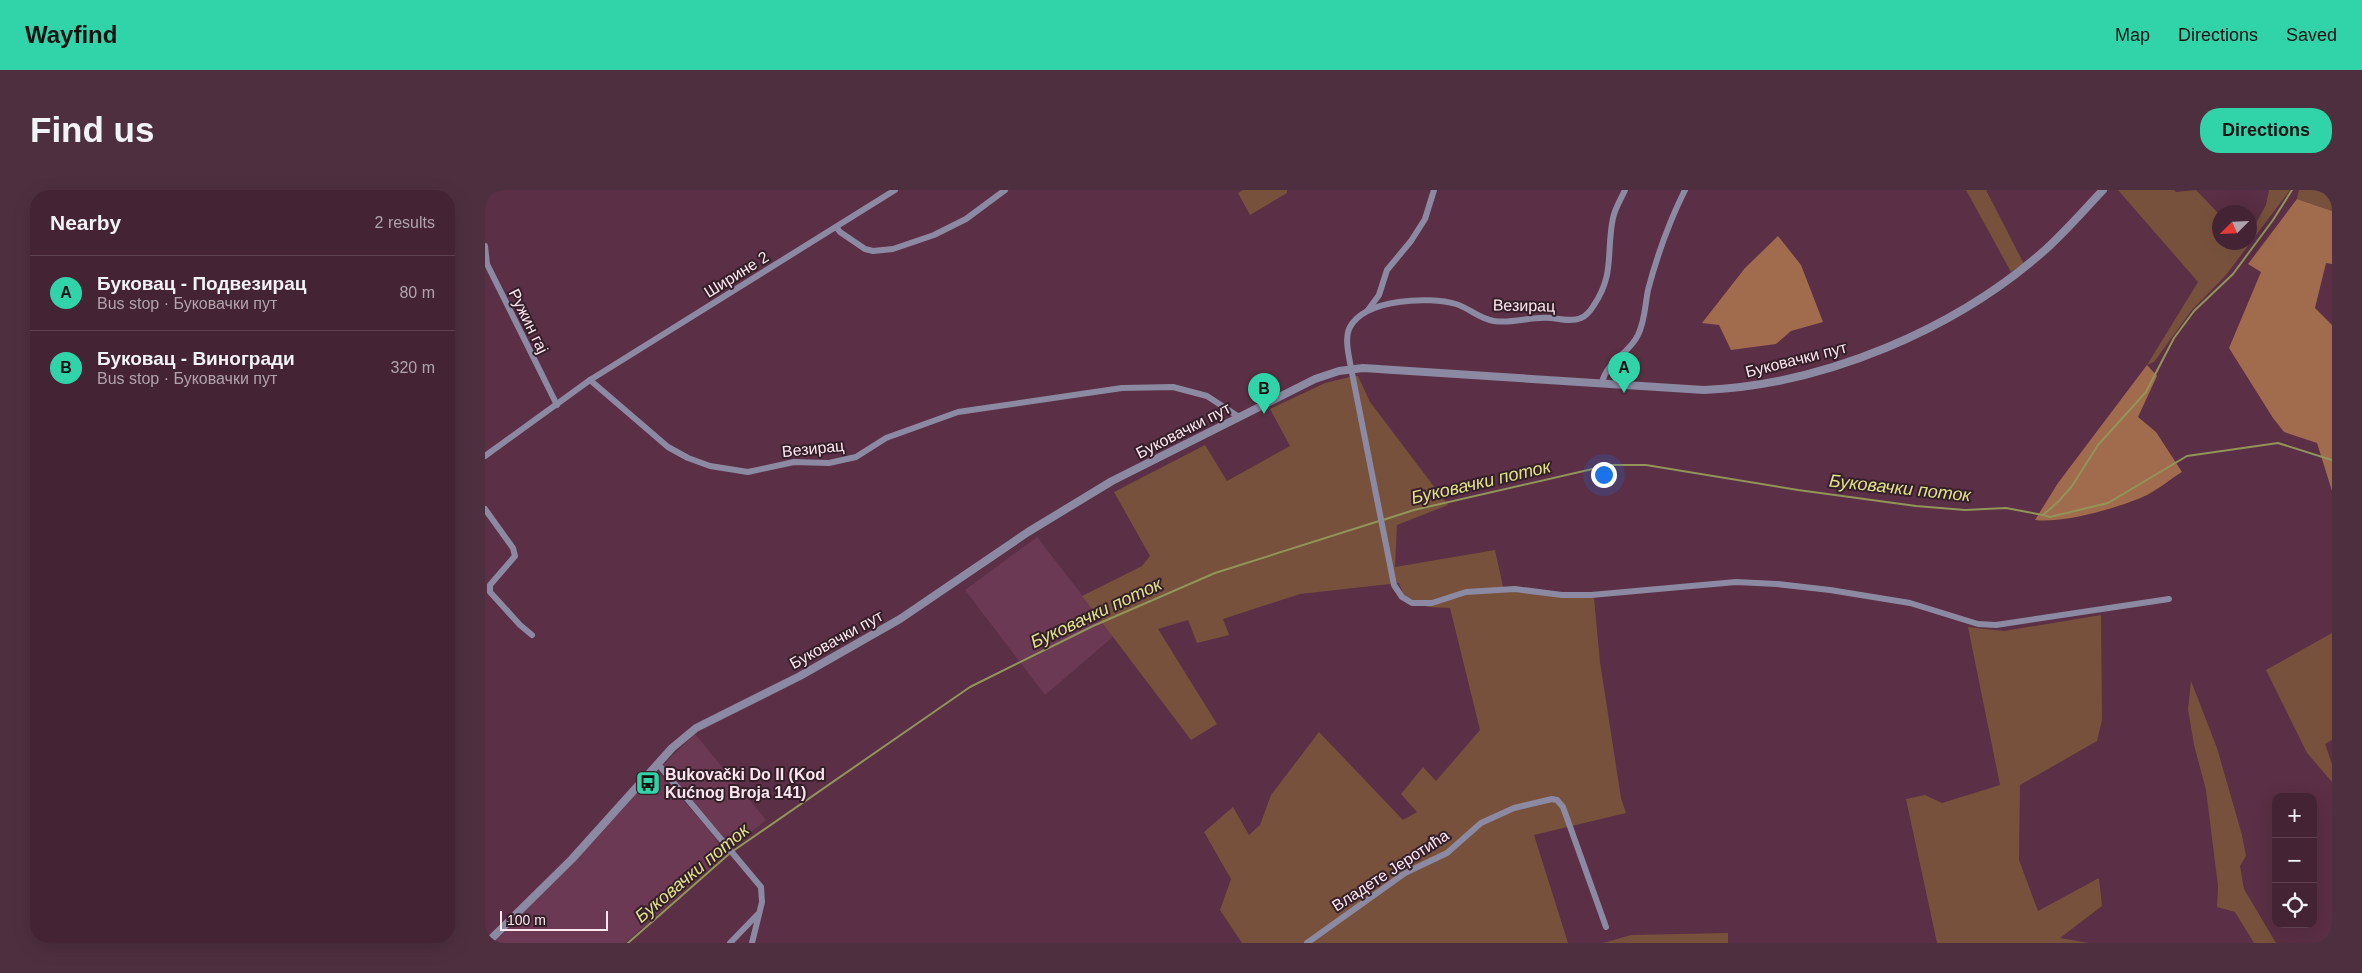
<!DOCTYPE html>
<html lang="en">
<head>
<meta charset="utf-8">
<style>
	:root { --surface:#442334; --page:#4e2f40; --text:#f1f3f6; --muted:#afa4ac; --line:#5c404f; --accent:#31d4a9 }
	body { margin:0; font-family:Helvetica,sans-serif; background:var(--page); color:var(--text) }
	.controls { position:absolute; right:15px; bottom:15px; display:grid; overflow:hidden; border-radius:10px; box-shadow:0 5px 20px #0002 }
	.controls button { width:45px; height:45px; display:grid; place-items:center; padding:0; border:0; border-bottom:1px solid var(--line); background:var(--surface); color:var(--text); font:25px sans-serif }
	.compass { position:absolute; left:1727px; top:15px; width:45px; height:45px; border-radius:50%; background:var(--surface); box-shadow:0 5px 20px #0002; rotate:246deg }
	.scale { position:absolute; left:15px; bottom:12px; width:108px; box-sizing:border-box; padding-left:5px; border:2px solid #fde6f0; border-top:0; font-size:14px; line-height:18px; white-space:nowrap; color:#fde6f0; -webkit-text-stroke:4px #341f29; paint-order:stroke }
	.you { position:absolute; left:1118px; top:284px; width:18px; height:18px; margin:-12px; border:4px solid #fff; border-radius:50%; background:#1a73e8; box-shadow:0 0 0 8px #1a73e833 }
	.badge { display:grid; place-items:center; width:32px; height:32px; border-radius:50%; background:var(--accent); color:#111; font-size:16px; font-weight:700 }
	.pin { position:absolute; translate:-50% -41px; filter:drop-shadow(0 1px 2px #0008) }
	.pin::after { content:''; position:absolute; top:26px; width:18px; height:15px; background:inherit; clip-path:polygon(0 0,100% 0,50% 100%) }
	.list { margin:0; padding:0; list-style:none }
	h2 { display:flex; justify-content:space-between; align-items:center; height:65px; margin:0; padding:0 20px; font-size:21px }
	h2 small { font-size:16px; font-weight:400; color:var(--muted) }
	.list li { display:grid; grid-template-columns:32px 1fr auto; gap:15px; align-items:center; box-sizing:border-box; height:75px; padding:0 20px; border-top:1px solid var(--line) }
	.list b { display:block; font-size:19px; white-space:nowrap }
	.list p { margin:0; font-size:16px; white-space:nowrap; color:var(--muted) }
	.list em { font-size:16px; font-style:normal; color:var(--muted) }
	.icon { flex:none; width:28px; height:28px; fill:none; stroke:currentColor; stroke-width:2; stroke-linecap:round; stroke-linejoin:round }
	.map { position:relative; flex:none; width:1847px; height:753px; overflow:hidden; border-radius:20px }
	header { display:flex; align-items:center; gap:30px; box-sizing:border-box; height:70px; padding:0 25px; background:var(--accent); color:#111 }
	header strong { font-size:24px }
	nav { display:flex; gap:28px; margin-inline-start:auto; font-size:18px }
	.intro { display:flex; align-items:center; justify-content:space-between; box-sizing:border-box; height:120px; padding:0 30px }
	h1 { margin:0; font-size:35px }
	.button { padding:12px 22px; border-radius:20px; background:var(--accent); color:#111; font-size:18px; font-weight:700 }
	main { display:flex; gap:30px; padding:0 30px }
	aside { flex:1; background:var(--surface); border-radius:20px; box-shadow:0 5px 20px #0002 }
	.map>svg:first-child { display:block }
	.built { fill:#6b3953 }
	.green { fill:#77513c }
	.forest { fill:#a16c4e }
	.lines { fill:none; stroke-linecap:round; stroke-linejoin:round }
	.stream { stroke:#929459; stroke-width:2 }
	.minor { stroke:#8c89a2; stroke-width:6 }
	.tertiary { stroke:#8c89a2; stroke-width:8 }
	.labels { text-anchor:middle; stroke-width:4; stroke-linejoin:round; paint-order:stroke }
	.street-label { font-size:16px; fill:#fde6f0; stroke:#341f29 }
	.poi-label { font-size:16px; font-weight:bold; fill:#fde6f0; stroke:#341f29; text-anchor:start }
	.water-label { font-size:18px; font-style:italic; fill:#e0e28b; stroke:#341f29 }
</style>
</head>
<body>
<header>
<strong>Wayfind</strong>
<nav><a>Map</a><a>Directions</a><a>Saved</a></nav>
</header>
<div class="intro"><h1>Find us</h1><a class="button">Directions</a></div>
<main>
<aside>
<h2>Nearby<small>2 results</small></h2>
<ul class="list">
<li><span class="badge">A</span><div><b>Буковац - Подвезирац</b><p>Bus stop · Буковачки пут</p></div><em>80 m</em></li>
<li><span class="badge">B</span><div><b>Буковац - Виногради</b><p>Bus stop · Буковачки пут</p></div><em>320 m</em></li>
</ul>
</aside>
<div class="map">
<svg width="1847" height="753" viewBox="0 0 1847 753">
	<rect width="100%" height="100%" fill="#5b2f45"/>
	<g class="built">
		<path d="M552,347L629,446L560,505L480,400Z"/>
		<path d="M210,544L281,630L246,659L177,576Z"/>
		<path d="M172,580L224,640L241,664L140,753H8L90,671Z"/>
	</g>
	<g class="green">
		<path d="M758,0H802V3L765,25L753,3Z"/>
		<path d="M1481,0H1501L1539,74L1526,82Z"/>
		<path d="M1633,0H1689L1691,2L1711,0L1734,24V52H1764L1765,44L1781,15L1784,0H1805L1741,85L1706,121L1669,172L1662,175L1713,92Z"/>
		<path d="M1814,0H1847V21L1812,9Z"/>
		<path d="M869,186H873L885,212L963,315L912,335L910,377L1010,360L1019,401L1109,408L1115,472L1136,608L1141,623L1049,645L1083,753H757L735,720L746,689L719,642L748,617L764,645L775,635L786,605L834,542L918,630L932,622L916,604L938,577L951,591L995,540L965,418L943,417L919,406L914,393L815,404L738,429L744,445L712,453L703,430L673,439L732,534L706,550L597,406L657,376L665,366L629,302L720,255L742,291L805,256L785,219L840,193Z"/>
		<path d="M1616,425L1617,530L1612,551L1535,595L1534,670L1553,721L1614,688L1617,716L1575,748L1604,753H1452L1421,609L1440,605L1457,613L1515,595L1483,437L1519,441Z"/>
		<path d="M1847,443V550L1840,554L1847,574V592L1822,563L1781,480Z"/>
		<path d="M1706,491L1732,558L1757,645L1761,666L1755,676L1759,699L1791,753H1769L1750,722L1732,717L1733,696L1721,600L1709,555L1703,519Z"/>
		<path d="M1243,743V753H1118L1146,745Z"/>
	</g>
	<g class="forest">
		<path d="M1812,9L1847,21V74L1841,73L1830,118L1847,135V301L1832,253L1799,242L1788,228L1744,158L1776,82L1763,74Z"/>
		<path d="M1293,46L1316,75L1338,132L1306,141L1291,154L1246,160L1234,135L1217,133L1260,78Z"/>
		<path d="M1662,175L1672,186L1653,227L1671,242L1697,282C1685,289 1674,299 1662,305C1637,317 1577,334 1550,330L1573,293Z"/>
	</g>
	<g class="lines">
		<g class="stream">
			<path d="M1558,325L1565,327L1623,313L1702,266L1793,253L1847,270"/>
			<path d="M898,330L929,320L1125,275H1161L1313,300L1431,316L1480,320L1521,318L1558,325L1574,311L1587,296L1613,255L1661,202L1689,148L1709,121L1748,84L1788,30L1807,0"/>
			<path d="M248,661L485,497L608,436L730,383L894,331"/>
			<path d="M143,753L244,664"/>
		</g>
		<g class="minor">
			<path d="M1140,0C1136,9 1130,18 1128,28C1121,61 1130,84 1109,115C1106,120 1101,126 1096,128C1087,132 1075,129 1066,128C1046,126 1028,134 1009,131C995,129 984,118 971,114C944,106 880,109 865,137C859,148 864,166 866,178L909,395L917,407L927,413H947L981,402L1030,399L1077,405H1106L1251,392L1292,394L1345,400L1425,413L1493,434L1511,435L1684,409"/>
			<path d="M352,38L355,42L380,59L388,61L408,59L449,45L481,29L520,0"/>
			<path d="M0,56L2,74L72,215"/>
			<path d="M883,120L894,105L902,80L926,51L940,29L949,0"/>
			<path d="M105,190L183,257L203,268L225,276L263,282L309,272L344,273L371,267L401,248L473,222L637,198L688,197L722,206L754,227"/>
			<path d="M1117,192C1123,170 1144,164 1153,145C1160,131 1160,115 1163,100C1172,66 1184,32 1200,0"/>
			<path d="M0,266L105,190L410,0"/>
			<path d="M0,319L28,358L30,366L5,395V402L35,435L47,445"/>
			<path d="M173,574L276,697L277,712L267,753"/>
			<path d="M245,753L272,725"/>
			<path d="M822,753L920,683L962,663L996,633L1029,618L1067,609L1072,610L1078,617L1121,737"/>
		</g>
		<path class="tertiary" d="M2,753L87,669L187,558L211,538L315,486L415,429L543,342L627,291L830,189L854,181L878,178L1219,200C1339,195 1471,139 1560,60C1581,41 1599,20 1618,0"/>
	</g>
	<defs>
		<symbol id="bus-square" viewBox="-11 -11 22 22"><rect x="-9" y="-9" width="18" height="18" rx="4" fill="#31d4a9" stroke="#341f29"/><path d="M-5-6H5V4H4V6H2V4H-2V6H-4V4H-5ZM-3.5-4V0h7V-4ZM-3.5 1.2v1.5H-2V1.2ZM2 1.2v1.5H3.5V1.2Z" fill="#111"/></symbol>
	</defs>
	<g fill-rule="evenodd">
		<use href="#bus-square" x="149" y="579" width="28" height="28"/>
	</g>
	<g class="labels">
		<g class="street-label">
			<text transform="translate(251 84) rotate(-32)" y="6">Ширине 2</text>
			<text transform="translate(1039 115) rotate(1)" y="6">Везирац</text>
			<text transform="translate(44 131) rotate(64)" y="6">Ружин гај</text>
			<text transform="translate(1311 169) rotate(-14)" y="6">Буковачки пут</text>
			<text transform="translate(698 240) rotate(-27)" y="6">Буковачки пут</text>
			<text transform="translate(328 258) rotate(-6)" y="6">Везирац</text>
			<text transform="translate(351 449) rotate(-29)" y="6">Буковачки пут</text>
			<text transform="translate(905 680) rotate(-33)" y="6">Владете Јеротића</text>
		</g>
		<g class="poi-label">
			<text x="180" y="590">Bukovački Do II (Kod<tspan x="180" dy="18">Kućnog Broja 141)</tspan></text>
		</g>
		<g class="water-label">
			<text transform="translate(996 292) rotate(-13)" y="6">Буковачки поток</text>
			<text transform="translate(1415 298) rotate(6)" y="6">Буковачки поток</text>
			<text transform="translate(611 423) rotate(-25)" y="6">Буковачки поток</text>
			<text transform="translate(207 683) rotate(-40)" y="6">Буковачки поток</text>
		</g>
	</g>
</svg>
<div class="controls">
<button>+</button>
<button>−</button>
<button><svg class="icon" aria-label="locate" viewBox="0 0 24 24"><circle cx="12" cy="12" r="6"/><path d="M12 2v4M12 18v4M2 12h4M18 12h4"/></svg></button>
</div>
<svg class="compass" viewBox="-18 -18 36 36"><path d="M0-13l5 13h-10z" fill="#e53935"/><path d="M0 13l5-13h-10z" fill="#afa4ac"/></svg>
<div class="scale">100 m</div>
<div class="you"></div>
<div class="pin badge" style="left:1139px;top:203px">A</div>
<div class="pin badge" style="left:779px;top:224px">B</div>
</div>
</main>
</body>
</html>
